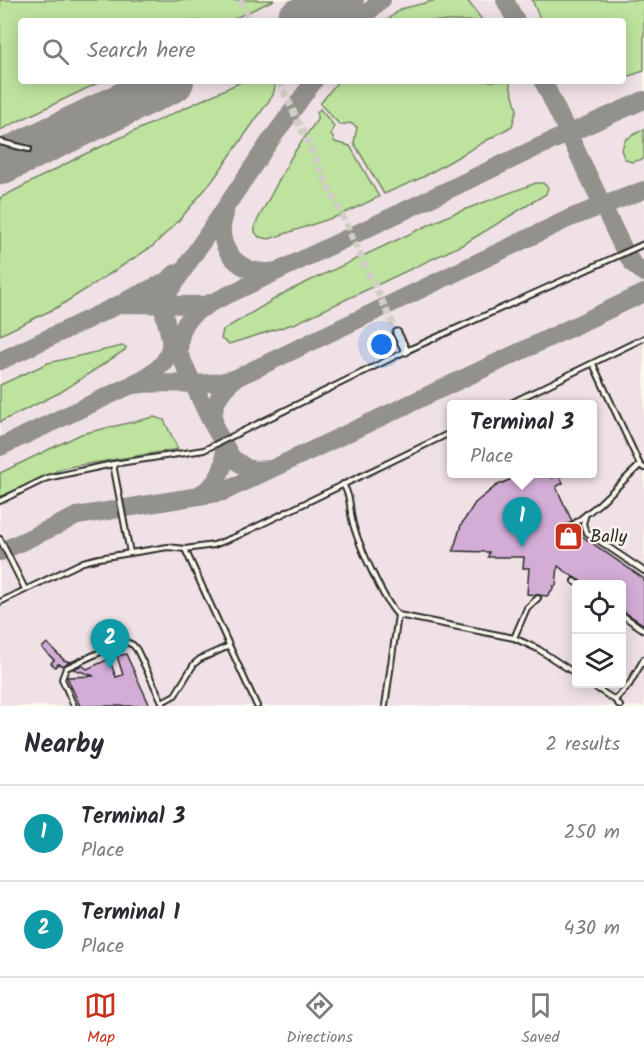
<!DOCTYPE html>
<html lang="en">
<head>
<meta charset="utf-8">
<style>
	:root { --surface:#fff; --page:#f2f2f3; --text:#2b2b33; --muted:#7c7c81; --line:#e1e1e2; --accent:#c8321e }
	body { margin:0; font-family:Kalam,sans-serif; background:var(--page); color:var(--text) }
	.controls { position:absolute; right:18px; bottom:18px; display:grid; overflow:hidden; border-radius:6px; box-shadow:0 3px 15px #0003 }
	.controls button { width:54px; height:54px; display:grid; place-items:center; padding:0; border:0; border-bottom:2px solid var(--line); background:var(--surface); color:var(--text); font:30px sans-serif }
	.you { position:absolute; left:382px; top:345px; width:21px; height:21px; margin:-15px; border:4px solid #fff; border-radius:50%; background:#1a73e8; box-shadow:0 0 0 9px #1a73e833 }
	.badge { display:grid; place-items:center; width:39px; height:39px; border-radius:50%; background:var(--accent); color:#fff; font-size:20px; font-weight:700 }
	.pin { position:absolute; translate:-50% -50px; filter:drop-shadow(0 2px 3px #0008) }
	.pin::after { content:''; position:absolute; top:32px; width:21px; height:18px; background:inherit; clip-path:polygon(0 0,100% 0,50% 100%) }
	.popup { position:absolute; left:447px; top:400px; width:150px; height:78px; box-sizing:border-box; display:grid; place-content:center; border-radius:6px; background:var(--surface); filter:drop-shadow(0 2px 4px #0005); font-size:20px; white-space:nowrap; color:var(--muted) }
	.popup b { font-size:22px; color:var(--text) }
	.popup::after { content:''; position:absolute; left:50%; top:100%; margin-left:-12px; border:12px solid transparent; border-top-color:var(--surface) }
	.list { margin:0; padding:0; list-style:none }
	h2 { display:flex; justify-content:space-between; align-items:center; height:78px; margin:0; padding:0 24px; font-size:26px }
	h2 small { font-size:20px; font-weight:400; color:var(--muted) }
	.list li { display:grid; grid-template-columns:39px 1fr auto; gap:18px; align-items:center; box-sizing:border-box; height:96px; padding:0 24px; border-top:2px solid var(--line) }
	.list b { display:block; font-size:22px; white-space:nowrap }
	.list p { margin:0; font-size:20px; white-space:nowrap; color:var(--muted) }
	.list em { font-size:20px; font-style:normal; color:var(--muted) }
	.icon { flex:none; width:33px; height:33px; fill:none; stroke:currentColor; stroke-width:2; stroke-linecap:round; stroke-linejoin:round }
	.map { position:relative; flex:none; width:644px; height:706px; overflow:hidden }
	.search { position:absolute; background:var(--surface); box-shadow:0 3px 15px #0003; left:18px; right:18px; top:18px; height:66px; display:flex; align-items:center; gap:15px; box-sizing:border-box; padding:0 21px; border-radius:6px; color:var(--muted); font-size:22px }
	.sheet { height:270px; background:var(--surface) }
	nav { display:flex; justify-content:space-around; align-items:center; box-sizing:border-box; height:84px; border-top:2px solid var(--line); background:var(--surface); font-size:16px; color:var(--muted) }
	nav a { display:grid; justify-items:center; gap:3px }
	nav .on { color:var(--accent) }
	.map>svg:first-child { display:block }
	.built { fill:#efe1e5; fill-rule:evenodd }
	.green { fill:#bde39e; stroke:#748764; stroke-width:1.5 }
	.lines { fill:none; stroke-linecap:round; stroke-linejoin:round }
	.taxiway { stroke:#93918c; stroke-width:18 }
	.runway { stroke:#93918c; stroke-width:44 }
	.building { fill:#d3add6; stroke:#2b2b2b; stroke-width:1.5 }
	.street-tunnel { stroke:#d1cec5; stroke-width:7; stroke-dasharray:7 3.5; stroke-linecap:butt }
	.lane-casing { stroke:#2b2b2b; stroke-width:8 }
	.street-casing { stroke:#2b2b2b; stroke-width:11 }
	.lane { stroke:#fbf7ec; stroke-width:4 }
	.street { stroke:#fbf7ec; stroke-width:7 }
	.labels { text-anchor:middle; stroke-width:4.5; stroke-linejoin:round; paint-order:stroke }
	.poi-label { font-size:18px; fill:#2b2b2b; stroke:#fbf7ec; text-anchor:start }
</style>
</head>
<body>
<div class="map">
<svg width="644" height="706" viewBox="0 0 644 706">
	<rect width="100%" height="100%" fill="#fbf7ec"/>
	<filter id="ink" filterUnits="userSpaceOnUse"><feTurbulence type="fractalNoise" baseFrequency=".0167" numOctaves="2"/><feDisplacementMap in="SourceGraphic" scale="12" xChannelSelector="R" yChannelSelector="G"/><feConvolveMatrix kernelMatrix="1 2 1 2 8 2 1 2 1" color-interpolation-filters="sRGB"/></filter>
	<g filter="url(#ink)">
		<path class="built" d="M0,0H644V706H0ZM21,21H623V81H21ZM452,404H592V474H452ZM576,584H622V684H576Z"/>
		<g class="green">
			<path d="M0,0H274L229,21H21V81H102L0,130Z"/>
			<path d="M437,0H467L483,21H386L401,9Z"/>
			<path d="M532,0H644V71L623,78V21H541Z"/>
			<path d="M243,81H273L275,87L273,95L213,180L181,218L153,246L58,307L0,335V198L83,155Z"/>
			<path d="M338,81H509L517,109L512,126L423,177L384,194L354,143L357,127L350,123L340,125L320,104Z"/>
			<path d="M320,109L334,126L331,134L335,142L350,146L379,197L338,216L269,239L259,237L255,232V225L293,154L317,120V112Z"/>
			<path d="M644,129V159L631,162L625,159L621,150L626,139Z"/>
			<path d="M536,183H543L548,188L546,194L464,244L296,323L229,344L221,339L223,330L286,292L450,215Z"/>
			<path d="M122,346L126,347L125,350L61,392L0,422V385L48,363Z"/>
			<path d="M154,417L164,420L178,449L63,468L0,497V473L81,434Z"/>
		</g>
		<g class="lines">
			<g class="taxiway">
				<path d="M505,0L516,21"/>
				<path d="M302,21L350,0"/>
				<path d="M358,21L382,0"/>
				<path d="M543,81L625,252L633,264L644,273"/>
				<path d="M225,214C212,248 242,278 275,271"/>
				<path d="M127,300L165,282L176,273"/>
				<path d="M171,336L209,418L232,458L245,467L254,470L268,469"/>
				<path d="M179,353C179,328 187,315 208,305"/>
				<path d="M0,361L120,304L203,305L213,302L536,148L644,100"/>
				<path d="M134,383C152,375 173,362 170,339C167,317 159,316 168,293L270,141L314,81"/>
				<path d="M215,426C210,406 220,391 236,378"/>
				<path d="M0,447L129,386C163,379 201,389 236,378L570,218L644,190"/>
				<path d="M198,495C218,485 228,466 223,444"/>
				<path d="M0,552L77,516L223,492L644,293"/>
			</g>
			<g class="runway">
				<path d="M298,21L342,0"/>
				<path d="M0,163L172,81"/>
			</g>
		</g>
		<g class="building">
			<path d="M522,474H550L552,478L559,474L563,483L556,487L572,521L565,526L566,531L570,532L573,530L644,579V625L621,610V585H585L558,566L556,586H553V589L547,596L527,594L529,568H523L524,557H488L489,552L453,551L461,525L475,503L496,486Z"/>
			<path d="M47,643L64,660L70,662L63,666L58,664L55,667L51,663L54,660L42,648Z"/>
			<path d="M126,654L150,706H80L67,677L94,676L73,669L82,665L87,669L109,659L116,677L123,675L117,656Z"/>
		</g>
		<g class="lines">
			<g class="street-tunnel">
				<path d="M240,0L250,21"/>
				<path d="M279,81L397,333"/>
			</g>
			<defs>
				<g id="lane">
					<path d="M0,142L29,149"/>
					<path d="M593,364L640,465L644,468"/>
					<path d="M509,404L644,338"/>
					<path d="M113,464L130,553"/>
					<path d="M343,484C352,499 349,509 353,524C359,545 384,602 398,615L514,638L538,649L576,674"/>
					<path d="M0,501L47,478L113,464L204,450L406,351L644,244"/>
					<path d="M585,517L583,524L586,532L644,571"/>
					<path d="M569,528L599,504L640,465"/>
					<path d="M0,539L25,589"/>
					<path d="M185,549L257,706"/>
					<path d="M574,581L579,584"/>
					<path d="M0,602L83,562L99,558L168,547L185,549L214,545L237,536L452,432"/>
					<path d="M622,615L644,630"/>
					<path d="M514,638L527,608L538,598"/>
					<path d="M590,684L615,700L620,706"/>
					<path d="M615,700L629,685L644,659"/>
					<path d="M162,702L175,695L194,664L200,659L229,646"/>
					<path d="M74,706L62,679L66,668L124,641L133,645L137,650L164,706"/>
					<path d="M385,706L398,615"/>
				</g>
				<path id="street" d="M397,333L406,351"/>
			</defs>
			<use href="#lane" class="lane-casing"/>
			<use href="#street" class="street-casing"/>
			<use href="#lane" class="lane"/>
			<use href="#street" class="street"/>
		</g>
	</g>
	<defs>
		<symbol id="shop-square" viewBox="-11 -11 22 22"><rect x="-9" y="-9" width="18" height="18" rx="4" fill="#c8321e" stroke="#fbf7ec"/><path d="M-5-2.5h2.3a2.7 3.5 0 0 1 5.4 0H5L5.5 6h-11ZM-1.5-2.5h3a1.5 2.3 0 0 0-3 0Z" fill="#fff"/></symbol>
	</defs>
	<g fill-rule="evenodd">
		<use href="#shop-square" x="552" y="520" width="33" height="33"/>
	</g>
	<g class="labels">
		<g class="poi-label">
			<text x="590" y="542">Bally</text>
		</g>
	</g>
</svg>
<div class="controls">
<button><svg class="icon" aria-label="locate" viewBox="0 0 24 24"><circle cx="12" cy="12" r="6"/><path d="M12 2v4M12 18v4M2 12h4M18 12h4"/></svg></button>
<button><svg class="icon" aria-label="layers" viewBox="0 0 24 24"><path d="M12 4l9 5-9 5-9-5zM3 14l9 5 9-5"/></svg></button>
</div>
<div class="you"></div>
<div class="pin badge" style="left:522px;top:547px;background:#0f9aa8">1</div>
<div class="popup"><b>Terminal 3</b>Place</div>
<div class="pin badge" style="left:110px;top:669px;background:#0f9aa8">2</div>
<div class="search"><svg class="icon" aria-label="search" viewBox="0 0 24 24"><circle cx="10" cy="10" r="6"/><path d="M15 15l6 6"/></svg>Search here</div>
</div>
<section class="sheet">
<h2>Nearby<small>2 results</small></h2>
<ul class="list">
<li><span class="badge" style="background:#0f9aa8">1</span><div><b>Terminal 3</b><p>Place</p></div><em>250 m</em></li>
<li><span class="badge" style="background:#0f9aa8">2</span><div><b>Terminal 1</b><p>Place</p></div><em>430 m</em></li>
</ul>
</section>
<nav>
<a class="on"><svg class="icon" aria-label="map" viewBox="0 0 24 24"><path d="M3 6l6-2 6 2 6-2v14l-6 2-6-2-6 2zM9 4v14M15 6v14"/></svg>Map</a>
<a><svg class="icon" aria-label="directions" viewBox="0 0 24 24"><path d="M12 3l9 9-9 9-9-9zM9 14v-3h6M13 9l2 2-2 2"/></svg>Directions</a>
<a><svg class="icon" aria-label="saved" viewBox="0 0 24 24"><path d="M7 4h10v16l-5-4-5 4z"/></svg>Saved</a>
</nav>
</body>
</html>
